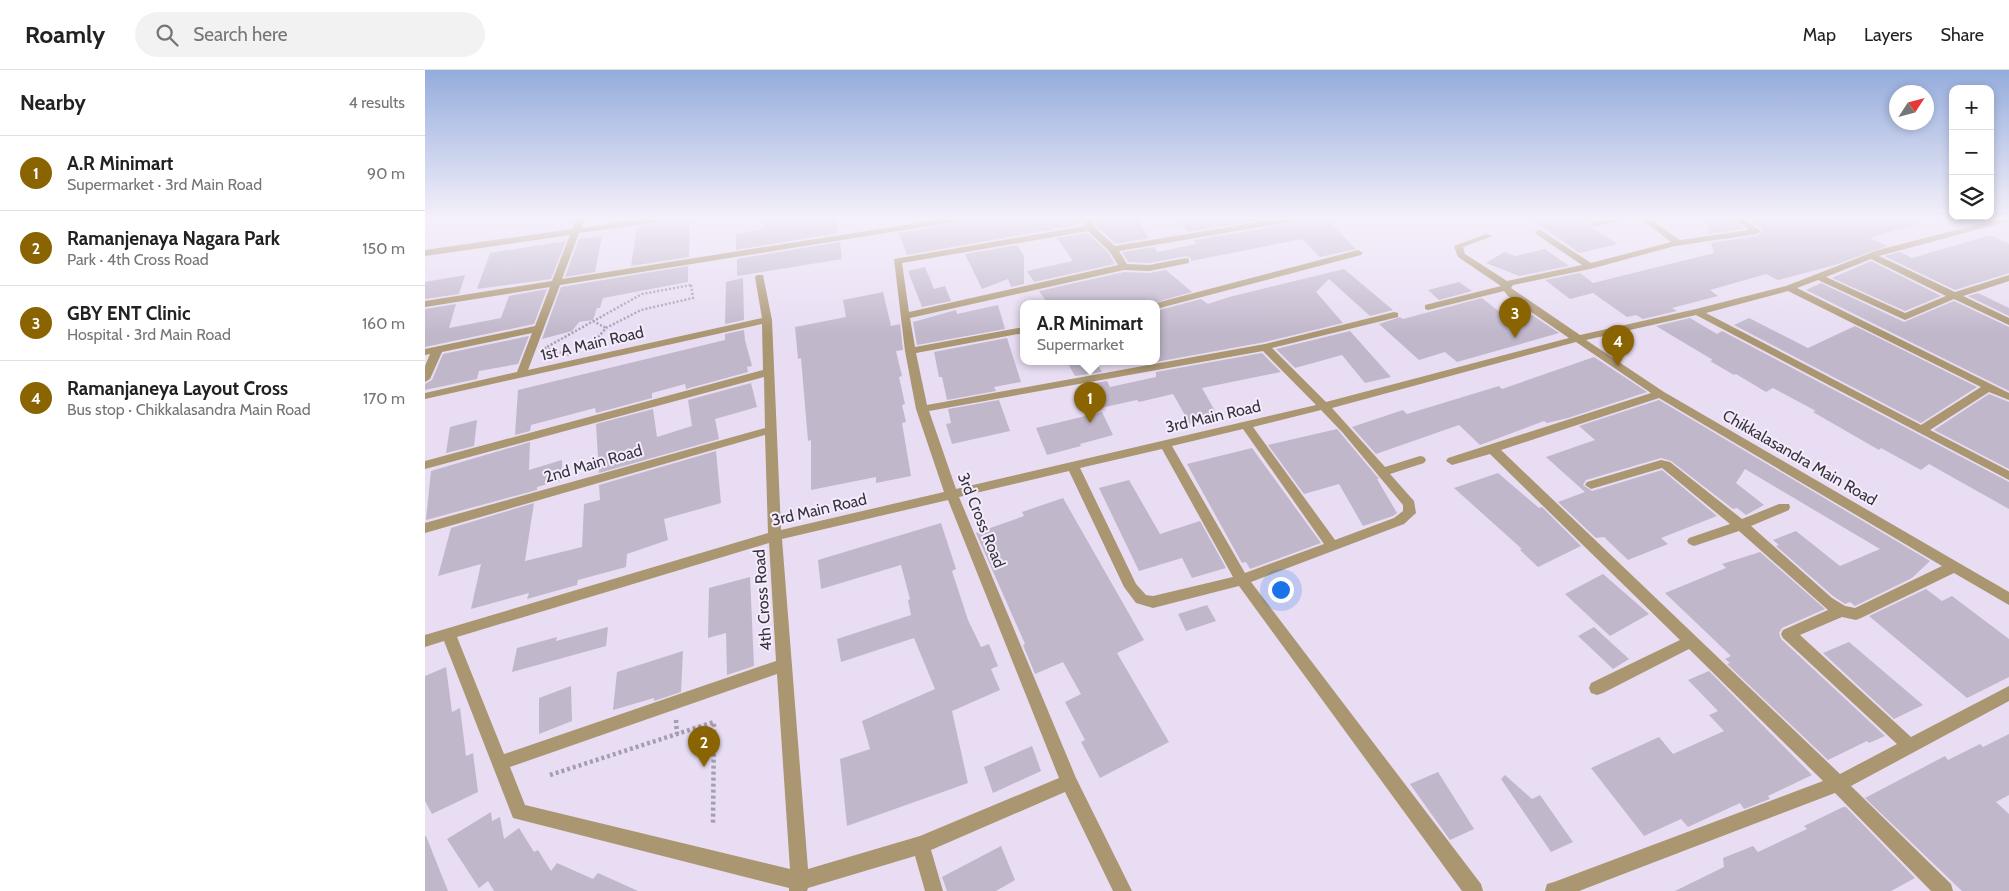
<!DOCTYPE html>
<html lang="en">
<head>
<meta charset="utf-8">
<style>
	:root { --surface:#fff; --page:#f2f2f2; --text:#222; --muted:#767676; --line:#e0e0e0; --accent:#896401 }
	body { margin:0; font-family:Cabin,sans-serif; background:var(--page); color:var(--text) }
	.controls { position:absolute; right:15px; top:15px; display:grid; overflow:hidden; border-radius:10px; box-shadow:0 2px 8px #0003 }
	.controls button { width:45px; height:45px; display:grid; place-items:center; padding:0; border:0; border-bottom:1px solid var(--line); background:var(--surface); color:var(--text); font:25px sans-serif }
	.compass { position:absolute; left:1464px; top:15px; width:45px; height:45px; border-radius:50%; background:var(--surface); box-shadow:0 2px 8px #0003; rotate:54deg }
	.you { position:absolute; left:855px; top:519px; width:18px; height:18px; margin:-12px; border:4px solid #fff; border-radius:50%; background:#1a73e8; box-shadow:0 0 0 8px #1a73e833 }
	.badge { display:grid; place-items:center; width:32px; height:32px; border-radius:50%; background:var(--accent); color:#fff; font-size:16px; font-weight:700 }
	.pin { position:absolute; translate:-50% -41px; filter:drop-shadow(0 1px 2px #0008) }
	.pin::after { content:''; position:absolute; top:26px; width:18px; height:15px; background:inherit; clip-path:polygon(0 0,100% 0,50% 100%) }
	.popup { position:absolute; left:595px; top:230px; width:140px; height:65px; box-sizing:border-box; display:grid; place-content:center; border-radius:10px; background:var(--surface); filter:drop-shadow(0 1px 4px #0005); font-size:16px; white-space:nowrap; color:var(--muted) }
	.popup b { font-size:19px; color:var(--text) }
	.popup::after { content:''; position:absolute; left:50%; top:100%; margin-left:-10px; border:10px solid transparent; border-top-color:var(--surface) }
	.list { margin:0; padding:0; list-style:none }
	h2 { display:flex; justify-content:space-between; align-items:center; height:65px; margin:0; padding:0 20px; font-size:21px }
	h2 small { font-size:16px; font-weight:400; color:var(--muted) }
	.list li { display:grid; grid-template-columns:32px 1fr auto; gap:15px; align-items:center; box-sizing:border-box; height:75px; padding:0 20px; border-top:1px solid var(--line) }
	.list b { display:block; font-size:19px; white-space:nowrap }
	.list p { margin:0; font-size:16px; white-space:nowrap; color:var(--muted) }
	.list em { font-size:16px; font-style:normal; color:var(--muted) }
	.icon { flex:none; width:28px; height:28px; fill:none; stroke:currentColor; stroke-width:2; stroke-linecap:round; stroke-linejoin:round }
	.map { position:relative; flex:none; width:1584px; height:821px; overflow:hidden }
	header { display:flex; align-items:center; gap:30px; box-sizing:border-box; height:70px; padding:0 25px; background:var(--surface); border-bottom:1px solid var(--line) }
	header strong { font-size:24px }
	nav { display:flex; gap:28px; margin-inline-start:auto; font-size:18px }
	.search { width:350px; height:45px; background:var(--page); display:flex; align-items:center; gap:12px; box-sizing:border-box; padding:0 18px; border-radius:28px; color:var(--muted); font-size:19px }
	main { display:flex }
	aside { flex:1; background:var(--surface) }
	.map>svg:first-child { display:block }
	.building { fill:#c1b7cb }
	.lines { fill:none; stroke-linecap:round; stroke-linejoin:round }
	.path-far1 { stroke:#a69dae; stroke-width:2.5; stroke-dasharray:2 2; stroke-linecap:butt }
	.path { stroke:#a69dae; stroke-width:4.5; stroke-dasharray:3 3; stroke-linecap:butt }
	.minor { fill:#aa9671; fill-rule:evenodd }
	.labels { text-anchor:middle; stroke-width:4; stroke-linejoin:round; paint-order:stroke }
	.street-label { font-size:16px; fill:#38343c; stroke:#f4ecfd }
</style>
</head>
<body>
<header>
<strong>Roamly</strong>
<div class="search"><svg class="icon" aria-label="search" viewBox="0 0 24 24"><circle cx="10" cy="10" r="6"/><path d="M15 15l6 6"/></svg>Search here</div>
<nav><a>Map</a><a>Layers</a><a>Share</a></nav>
</header>
<main>
<aside>
<h2>Nearby<small>4 results</small></h2>
<ul class="list">
<li><span class="badge">1</span><div><b>A.R Minimart</b><p>Supermarket · 3rd Main Road</p></div><em>90 m</em></li>
<li><span class="badge">2</span><div><b>Ramanjenaya Nagara Park</b><p>Park · 4th Cross Road</p></div><em>150 m</em></li>
<li><span class="badge">3</span><div><b>GBY ENT Clinic</b><p>Hospital · 3rd Main Road</p></div><em>160 m</em></li>
<li><span class="badge">4</span><div><b>Ramanjaneya Layout Cross</b><p>Bus stop · Chikkalasandra Main Road</p></div><em>170 m</em></li>
</ul>
</aside>
<div class="map">
<svg width="1584" height="821" viewBox="0 0 1584 821">
	<rect width="100%" height="100%" fill="#e8ddf3"/>
	<g class="building">
		<path d="M240,149H265L264,187L206,196L212,157L234,154Z"/>
		<path d="M339,149H411L413,163L311,180V164L340,158Z"/>
		<path d="M536,149H657L658,154L482,185L474,163L530,154Z"/>
		<path d="M669,149H713L724,168L691,174L671,156Z"/>
		<path d="M753,149H843L762,162Z"/>
		<path d="M871,149H901L931,179L895,187L877,169L766,191V188L761,186L724,193L703,192L697,182L729,177L732,182L771,174L769,170L865,154Z"/>
		<path d="M1105,149H1153L1193,174L1155,183Z"/>
		<path d="M1281,149H1307L1319,159L1284,164Z"/>
		<path d="M1321,149H1495V153L1445,168L1462,176L1410,195L1353,210L1341,204L1285,220L1293,226L1247,238L1252,241L1218,249L1211,245L1202,247L1168,223L1145,229L1120,210L1155,203L1168,213L1289,183L1286,173L1332,166L1337,162V159Z"/>
		<path d="M662,163L683,182L690,194L609,212L602,201L648,191L632,168Z"/>
		<path d="M1565,165L1584,174V203L1530,220L1459,186L1475,182L1487,188Z"/>
		<path d="M177,166L170,202L140,207L154,169Z"/>
		<path d="M141,171L126,209L52,219L65,183Z"/>
		<path d="M415,172L417,189L312,206V189Z"/>
		<path d="M592,175L599,186V214L586,217L583,209L557,219L540,184Z"/>
		<path d="M1120,179L1144,196L1094,206L1061,193L1079,182L1090,186Z"/>
		<path d="M1446,191L1516,226L1480,241L1407,208Z"/>
		<path d="M263,196V212L178,228L175,238H172L168,250L154,252L147,261L117,269L136,217Z"/>
		<path d="M500,197L509,219L520,216L526,231L497,237L483,201Z"/>
		<path d="M919,199L968,240L945,246L904,209L891,222L918,253L840,272L731,292V241L776,229L783,234L804,227Z"/>
		<path d="M741,200L767,222L725,234H714L712,232L703,234H623L614,221L699,202L724,203Z"/>
		<path d="M40,205L34,224L0,229V212Z"/>
		<path d="M318,208L319,250L300,254L301,212Z"/>
		<path d="M1034,212L1047,221L1014,230L1003,220Z"/>
		<path d="M1396,213L1479,252L1529,231L1584,257V321L1381,220Z"/>
		<path d="M122,219L109,254L0,277V239L31,234L24,258L76,248L84,226Z"/>
		<path d="M458,222L466,256L475,254L478,280L471,281L477,306L474,307L480,334L477,335L481,352L477,353L486,406L451,413V407L386,420V370L383,371L376,288L373,289L370,257L421,247L418,230Z"/>
		<path d="M1553,223L1584,238V246L1543,226Z"/>
		<path d="M1057,228L1086,251L1107,245L1134,263L1032,292L1020,282L994,290L954,254L975,247L978,249Z"/>
		<path d="M573,235L580,259L492,275L488,252L531,240L532,244Z"/>
		<path d="M1265,248L1292,264L1297,261L1584,412V439L1504,394L1496,400L1456,378L1454,380L1388,342L1391,341L1348,318L1341,322L1311,304L1309,305L1285,291L1288,290L1231,256Z"/>
		<path d="M1324,248L1383,278L1430,256L1552,317L1496,353L1309,255Z"/>
		<path d="M319,260L320,270L327,296L322,297L323,302L261,319L260,314L227,323V328L171,343L170,338L106,355L105,361L90,365L93,320L300,270V264Z"/>
		<path d="M925,261L966,307L940,313L917,285L870,298L851,279Z"/>
		<path d="M104,266L93,294L54,301L52,309L0,320V314L7,310L18,284Z"/>
		<path d="M582,268L596,312L569,317L571,321L522,330L517,307H514L509,282Z"/>
		<path d="M837,283L856,302L777,318L794,348L765,354L748,324L714,332L712,330L666,340L654,316L682,311L685,317L731,307V302Z"/>
		<path d="M1169,287L1222,322L1143,348L1122,353L1119,351L1055,375L1034,355L951,384L927,357L978,340L982,344L1074,316L1077,319Z"/>
		<path d="M642,292H671L677,302L650,306Z"/>
		<path d="M326,313L332,337L290,349L294,369L174,403L171,354L228,339L232,367L267,356L263,330Z"/>
		<path d="M1564,324L1584,332V399L1509,360Z"/>
		<path d="M574,330L585,361L527,374L521,354L526,353L523,339Z"/>
		<path d="M1234,330L1374,413L1505,491L1487,508L1430,536L1425,532L1420,534L1408,526L1351,476L1354,475L1348,470L1371,461L1415,496L1455,479L1320,399L1311,413L1339,435L1321,445L1312,438L1308,439L1246,391L1236,388L1161,410L1158,415L1167,421L1237,400L1292,446L1236,468L1243,474L1203,490L1179,467L1171,468L1133,432L1160,422L1121,387L1170,370L1154,356Z"/>
		<path d="M677,342L688,365L655,374L656,376L622,385L611,358Z"/>
		<path d="M52,350L49,376L21,383L25,357Z"/>
		<path d="M912,359L954,409H952L972,443L968,446L938,456L914,414L879,424L843,375Z"/>
		<path d="M105,372L104,400L137,390V410L112,417V420L1,450L6,401Z"/>
		<path d="M827,378L896,473L825,499L821,492L817,493L762,394Z"/>
		<path d="M291,381L296,433L239,449L243,470L202,484L201,497L153,510L152,515L102,529L104,523L46,539L56,494L13,506L26,458L109,433L100,491L157,477L159,434L175,430L174,415Z"/>
		<path d="M1073,403L1114,438L1117,437L1156,476L1113,497L1095,480L1097,479L1029,418Z"/>
		<path d="M704,410L735,464L775,451L801,498L767,508L757,488L714,501L674,418Z"/>
		<path d="M638,428L719,570L692,583L744,672L675,708L656,672L660,670L640,632L656,624L638,592L610,604L598,575L600,574L551,463L599,446L597,442Z"/>
		<path d="M516,453L531,499L527,501L543,550L556,577L564,574L573,596L566,599L575,620L527,641L543,713L422,756L415,689L445,679L437,651L510,619L489,568L416,592L412,569L486,545L483,530L485,529L476,495L396,519L393,490Z"/>
		<path d="M1335,482L1400,539L1357,558L1354,563L1356,569L1460,666L1444,673L1442,671L1403,690L1302,594L1305,593L1300,589L1306,586L1240,523L1301,498L1297,494Z"/>
		<path d="M1178,504L1224,544L1185,566L1140,524Z"/>
		<path d="M325,507L329,596L302,605L301,563L283,568L284,518Z"/>
		<path d="M1501,519L1517,531L1527,526L1584,569V607L1542,628L1444,546Z"/>
		<path d="M782,535L791,551L761,561L753,544Z"/>
		<path d="M183,557L181,576L87,602L92,578L132,567L131,571Z"/>
		<path d="M1169,557L1204,589L1188,599L1153,566Z"/>
		<path d="M1424,572L1498,635L1469,649L1398,583Z"/>
		<path d="M258,581L256,622L229,631V628L188,640L192,602Z"/>
		<path d="M21,597L27,642L35,638L41,686L48,683L53,722L7,744L0,731V606Z"/>
		<path d="M1284,601L1387,705L1343,726L1345,729L1319,739L1315,733L1263,757L1256,749L1219,766L1166,698L1234,667L1248,684L1299,661L1284,645L1293,641L1263,610Z"/>
		<path d="M146,616L147,651L114,664V628Z"/>
		<path d="M1584,664V725L1571,732L1584,744V821H1537L1440,728L1520,686L1523,690L1555,674L1558,677Z"/>
		<path d="M607,676L616,701L568,723L559,697Z"/>
		<path d="M1013,702L1049,759L1025,770L985,714Z"/>
		<path d="M1080,705L1107,729L1115,725L1148,772L1126,782L1076,709Z"/>
		<path d="M1418,737H1421L1490,808L1466,821H1250L1299,797L1298,788L1328,776L1333,782L1382,759L1379,756Z"/>
		<path d="M66,742L67,751L75,747L79,769L94,758L109,782L113,780L126,801L132,793L168,809L173,803L213,821H69L63,811L54,818L22,769Z"/>
		<path d="M0,766H1L23,821H0Z"/>
		<path d="M576,776L590,810L571,821H522L517,807Z"/>
	</g>
	<g class="lines">
		<g class="path-far1">
			<path d="M266,215L268,228L216,240L181,258L169,272L144,285L120,278L217,224Z"/>
			<path d="M168,251L181,258"/>
		</g>
		<g class="path">
			<path d="M251,650L252,664"/>
			<path d="M125,705L289,652L288,754"/>
		</g>
		<g class="minor">
			<path d="M151,149H159L156,158L219,149H238L234,152L154,163L137,209L517,149H534L530,152L135,215L103,300L337,248L330,207L332,205H338L347,250L356,460L519,422L491,339L480,281L469,189L660,156L659,149H667L669,157L690,176L852,149H869L865,152L694,181L702,194L724,195L761,188L764,189V193L724,201L699,200L485,248L490,277L599,257V263L491,283L502,335L840,274L969,242L973,243V247L847,278L901,332L1144,268L1083,226L1079,221L1003,240L1000,239V235L1076,216L1033,187L1029,176L1061,164L1068,166L1038,177L1040,184L1082,211L1157,195L1111,164L1110,162L1114,159L1166,193L1246,172L1216,149H1225L1255,170L1324,160L1309,149H1318L1336,161L1332,164L1250,176L1165,199L1088,215L1086,218L1155,265L1271,239L1361,216L1453,180L1574,149H1584V151L1454,186L1530,222L1584,205V211L1538,226L1584,248V255L1529,229L1480,250L1393,210L1372,218L1584,323V330L1564,322L1505,360L1584,401V410L1271,245L1161,270L1239,322L1584,522V535L1529,503L1436,548L1431,550L1417,547L1375,565L1486,667L1584,616V631L1426,716L1526,814L1528,821H1506L1410,723L1154,821H1120L1122,814L1129,812L1398,711L1264,579L1178,623L1172,625L1166,623L1164,618L1166,613L1255,570L1065,384L1027,395L1021,391L1023,388L1226,323L1151,272L907,338L960,397L995,386L999,387L1001,390L999,393L965,404L989,431L991,443L979,454L826,512L1056,814L1058,821H1037L814,516L728,538L711,533L699,517L644,401L534,427L651,708L707,821H688L640,722L506,780L518,821H500L490,786L383,818L382,821H364V818L88,748L19,571L0,577V565L343,463L340,365L0,463V453L340,358L339,307L0,399V391L338,300L337,254L0,329V323L92,302L107,263L17,282L5,309L0,312V296L5,284L0,285V279L110,256L125,217L0,237V231L127,211L145,165L0,186V180L147,159ZM663,161L684,181L693,195L484,242L477,193ZM1446,189L1521,226L1480,243L1401,207ZM1363,221L1556,317L1496,355L1281,243ZM838,281L891,335L531,419L504,341ZM1234,328L1517,496L1430,538L1420,536L1407,528L1326,456L1364,440L1365,437L1364,434H1354L1317,449L1245,392L1236,390L1162,412L1160,415L1166,419L1237,398L1305,454L1264,468L1262,471L1264,474L1269,476L1314,461L1403,540L1358,560L1356,564L1358,568L1472,674L1415,704L1076,380ZM896,340L918,363L978,435V441L969,448L910,470L828,357ZM818,359L899,474L820,503L747,376ZM737,379L808,507L728,526L721,525L711,514L655,398ZM523,430L634,708L495,766L383,799L357,469ZM344,473L351,591L79,684L32,567ZM352,604L365,799L100,735L85,697Z"/>
			<path d="M1183,149H1199L1168,157L1164,154Z"/>
			<path d="M933,180L938,183L936,185L731,239V234H727Z"/>
		</g>
	</g>
	<linearGradient id="sky" x2="0" y2="1"><stop stop-color="#94acdc"/><stop offset="0.56" stop-color="#f5f0fa"/><stop offset="1" stop-color="#f5f0fa" stop-opacity="0"/></linearGradient>
	<rect width="1584" height="264" fill="url(#sky)"/>
	<g class="labels">
		<g class="street-label">
			<text transform="translate(167 273) rotate(-13)" y="6">1st A Main Road</text>
			<text transform="translate(788 346) rotate(-13)" y="6">3rd Main Road</text>
			<text transform="translate(1375 387) rotate(30)" y="6">Chikkalasandra Main Road</text>
			<text transform="translate(168 393) rotate(-16)" y="6">2nd Main Road</text>
			<text transform="translate(394 439) rotate(-13)" y="6">3rd Main Road</text>
			<text transform="translate(557 450) rotate(68)" y="6">3rd Cross Road</text>
			<text transform="translate(337 530) rotate(-94)" y="6">4th Cross Road</text>
		</g>
	</g>
</svg>
<div class="controls">
<button>+</button>
<button>−</button>
<button><svg class="icon" aria-label="layers" viewBox="0 0 24 24"><path d="M12 4l9 5-9 5-9-5zM3 14l9 5 9-5"/></svg></button>
</div>
<svg class="compass" viewBox="-18 -18 36 36"><path d="M0-13l5 13h-10z" fill="#e53935"/><path d="M0 13l5-13h-10z" fill="#767676"/></svg>
<div class="you"></div>
<div class="pin badge" style="left:665px;top:353px">1</div>
<div class="popup"><b>A.R Minimart</b>Supermarket</div>
<div class="pin badge" style="left:279px;top:697px">2</div>
<div class="pin badge" style="left:1090px;top:268px">3</div>
<div class="pin badge" style="left:1193px;top:296px">4</div>
</div>
</main>
</body>
</html>
